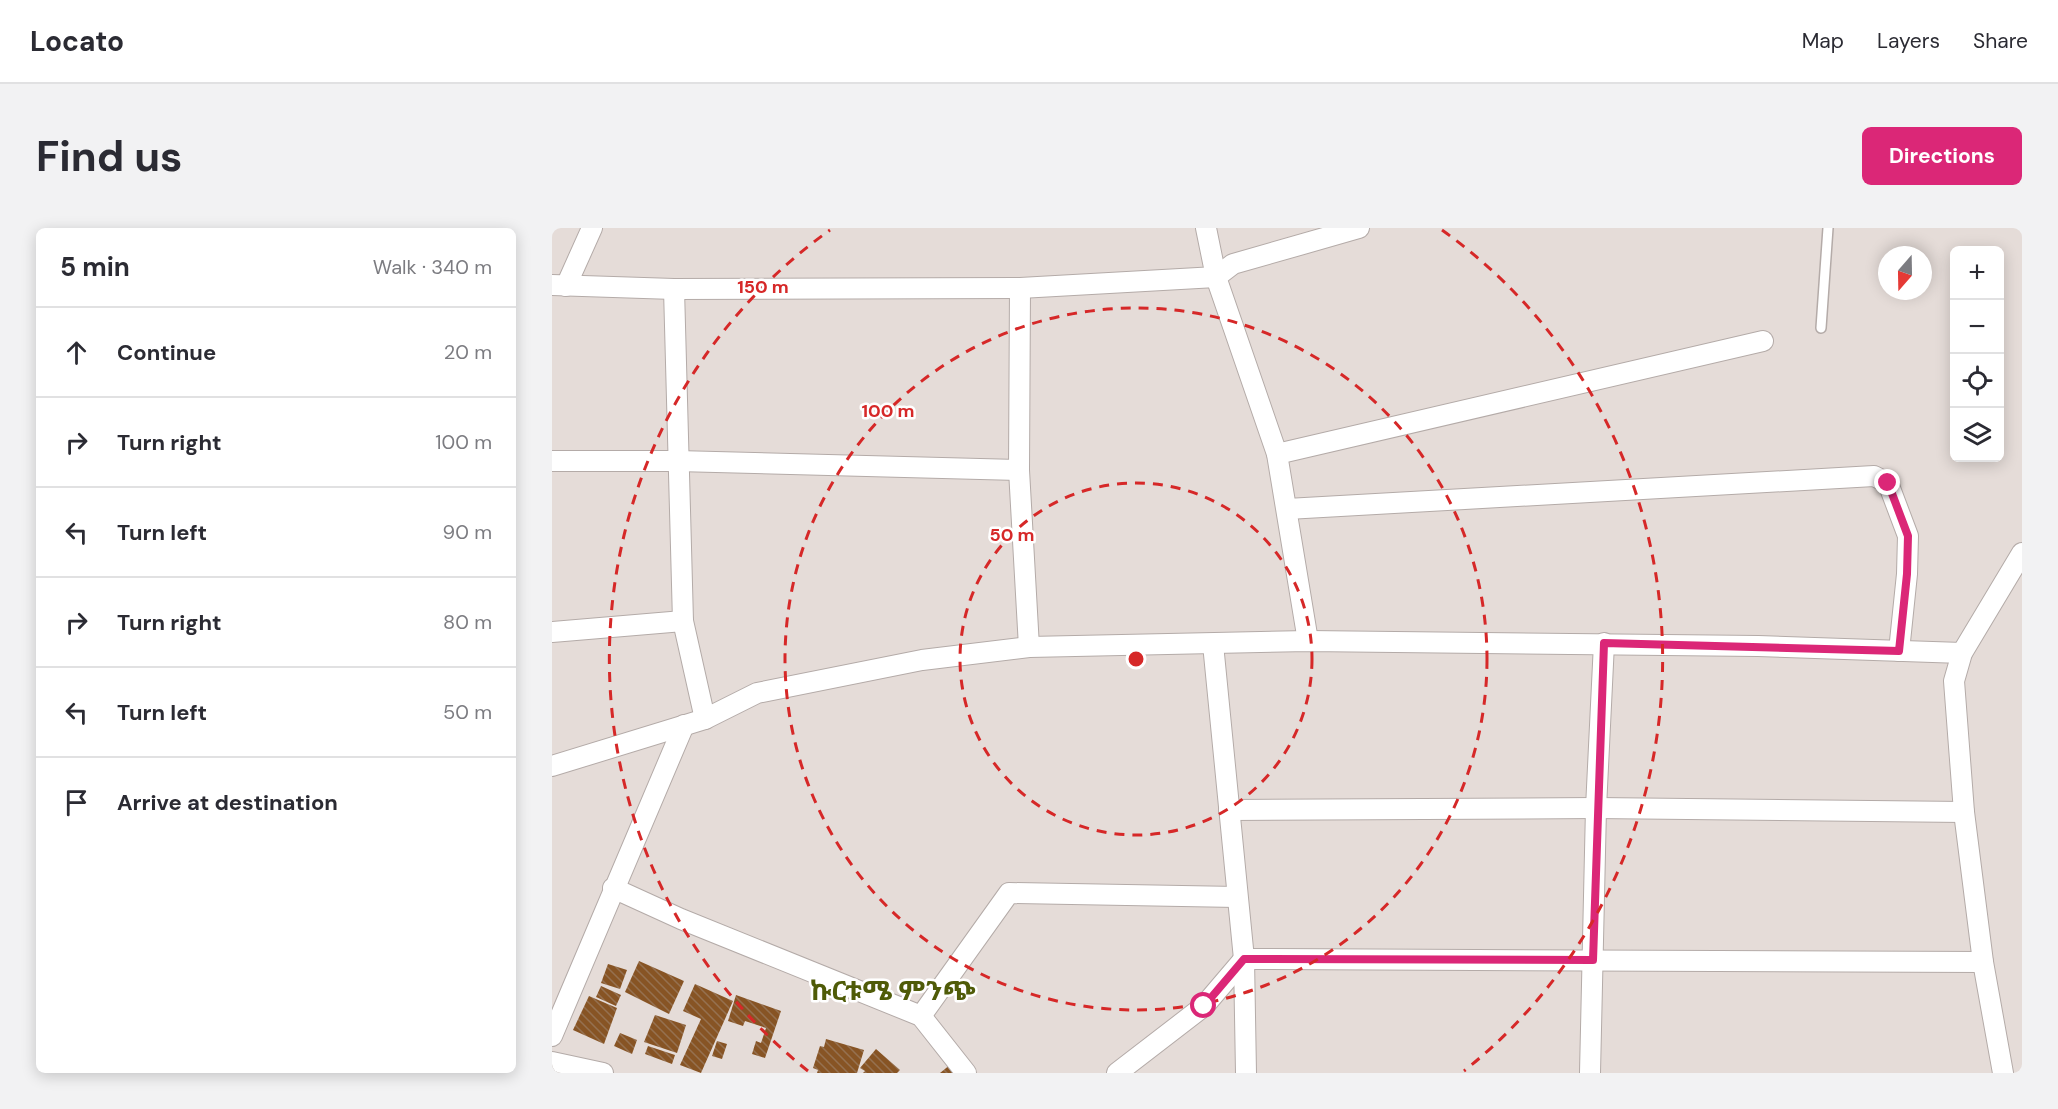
<!DOCTYPE html>
<html lang="en">
<head>
<meta charset="utf-8">
<style>
	:root { --surface:#fff; --page:#f2f2f3; --text:#2b2b33; --muted:#7c7c81; --line:#e1e1e2; --accent:#db2777 }
	body { margin:0; font-family:"DM Sans","Noto Sans Ethiopic",sans-serif; background:var(--page); color:var(--text) }
	.controls { position:absolute; right:18px; top:18px; display:grid; overflow:hidden; border-radius:9px; box-shadow:0 3px 15px #0003 }
	.controls button { width:54px; height:54px; display:grid; place-items:center; padding:0; border:0; border-bottom:2px solid var(--line); background:var(--surface); color:var(--text); font:30px sans-serif }
	.compass { position:absolute; left:1326px; top:18px; width:54px; height:54px; border-radius:50%; background:var(--surface); box-shadow:0 3px 15px #0003; rotate:200deg }
	.stop { position:absolute; width:18px; height:18px; margin:-14px; border:4px solid #db2777; border-radius:50%; background:#fff }
	.stop.end { background:#db2777; border-color:#fff; box-shadow:0 2px 6px #0008 }
	.list { margin:0; padding:0; list-style:none }
	h2 { display:flex; justify-content:space-between; align-items:center; height:78px; margin:0; padding:0 24px; font-size:26px }
	h2 small { font-size:20px; font-weight:400; color:var(--muted) }
	.list li { display:grid; grid-template-columns:39px 1fr auto; gap:18px; align-items:center; box-sizing:border-box; height:90px; padding:0 24px; border-top:2px solid var(--line) }
	.list b { display:block; font-size:22px; white-space:nowrap }
	.list em { font-size:20px; font-style:normal; color:var(--muted) }
	.icon { flex:none; width:33px; height:33px; fill:none; stroke:currentColor; stroke-width:2; stroke-linecap:round; stroke-linejoin:round }
	.map { position:relative; flex:none; width:1470px; height:845px; overflow:hidden; border-radius:9px }
	header { display:flex; align-items:center; gap:36px; box-sizing:border-box; height:84px; padding:0 30px; background:var(--surface); border-bottom:2px solid var(--line) }
	header strong { font-size:28px }
	nav { display:flex; gap:33px; margin-inline-start:auto; font-size:21px }
	.intro { display:flex; align-items:center; justify-content:space-between; box-sizing:border-box; height:144px; padding:0 36px }
	h1 { margin:0; font-size:42px }
	.button { padding:15px 27px; border-radius:9px; background:var(--accent); color:#fff; font-size:21px; font-weight:700 }
	main { display:flex; gap:36px; padding:0 36px }
	aside { flex:1; background:var(--surface); border-radius:9px; box-shadow:0 3px 15px #0003 }
	.map>svg:first-child { display:block }
	.building { fill:url(#building-back-hatch) }
	.lines { fill:none; stroke-linecap:round; stroke-linejoin:round }
	.service-casing { stroke:#b4aba8; stroke-width:12 }
	.minor-casing { stroke:#b4aba8; stroke-width:22 }
	.service { stroke:#fff; stroke-width:9 }
	.minor { stroke:#fff; stroke-width:20 }
	.route { stroke:#db2777; stroke-width:8 }
	.ring { fill:none; stroke:#d62828; stroke-width:3; stroke-dasharray:10 8 }
	.labels { text-anchor:middle; stroke-width:5; stroke-linejoin:round; paint-order:stroke }
	.district-label { font-size:27px; font-weight:bold; fill:#4f5b08; stroke:#fff }
	.centre { fill:#d62828; stroke:#fff; stroke-width:3 }
	.ring-label { font-size:18px; text-anchor:middle; font-weight:bold; fill:#d62828; stroke:#fff; stroke-width:5; stroke-linejoin:round; paint-order:stroke }
</style>
</head>
<body>
<header>
<strong>Locato</strong>
<nav><a>Map</a><a>Layers</a><a>Share</a></nav>
</header>
<div class="intro"><h1>Find us</h1><a class="button">Directions</a></div>
<main>
<aside>
<h2>5 min<small>Walk · 340 m</small></h2>
<ul class="list">
<li><svg class="icon" aria-label="ahead" viewBox="0 0 24 24"><path d="M12 20V5M6 11l6-6 6 6"/></svg><div><b>Continue</b></div><em>20 m</em></li>
<li><svg class="icon" aria-label="right" viewBox="0 0 24 24"><path d="M7 20v-9h11M14 6l5 5-5 5"/></svg><div><b>Turn right</b></div><em>100 m</em></li>
<li><svg class="icon" aria-label="left" viewBox="0 0 24 24"><path d="M17 20v-9H6M10 6l-5 5 5 5"/></svg><div><b>Turn left</b></div><em>90 m</em></li>
<li><svg class="icon" aria-label="right" viewBox="0 0 24 24"><path d="M7 20v-9h11M14 6l5 5-5 5"/></svg><div><b>Turn right</b></div><em>80 m</em></li>
<li><svg class="icon" aria-label="left" viewBox="0 0 24 24"><path d="M17 20v-9H6M10 6l-5 5 5 5"/></svg><div><b>Turn left</b></div><em>50 m</em></li>
<li><svg class="icon" aria-label="arrive" viewBox="0 0 24 24"><path d="M6 21V4h12l-3 4 3 4H6"/></svg><div><b>Arrive at destination</b></div></li>
</ul>
</aside>
<div class="map">
<svg width="1470" height="845" viewBox="0 0 1470 845">
	<defs>
		<pattern id="building-back-hatch" width="6" height="6" patternUnits="userSpaceOnUse" patternTransform="scale(1.5)"><rect width="6" height="6" fill="#875424"/><path d="M-1 5l2 2M0 0l6 6M5-1l2 2" fill="none" stroke="#957150"/></pattern>
	</defs>
	<rect width="100%" height="100%" fill="#e5dcd8"/>
	<g class="building">
		<path d="M87,733L132,753L117,786L73,764Z"/>
		<path d="M56,736L75,742L68,761L49,755Z"/>
		<path d="M143,756L181,773L149,845L128,837L149,791L131,783Z"/>
		<path d="M49,758L69,767L64,778L44,769Z"/>
		<path d="M184,767L229,783L213,830L200,826L204,813L209,815L214,800L193,793L191,798L176,793Z"/>
		<path d="M37,768L65,780L52,816L21,802Z"/>
		<path d="M103,787L134,797L125,825L92,814Z"/>
		<path d="M68,805L85,812L80,826L62,818Z"/>
		<path d="M274,811L312,822L305,845H265L266,842L261,840L268,818L272,819Z"/>
		<path d="M165,813L175,816L170,831L160,828Z"/>
		<path d="M96,818L123,827L120,836L93,826Z"/>
		<path d="M324,821L348,842L345,845H311L313,843L308,840Z"/>
		<path d="M399,836L406,845H388Z"/>
	</g>
	<g class="lines">
		<defs>
			<path id="service" d="M1269,100L1276,0"/>
			<g id="minor">
				<path d="M654,0L664,49L725,226L756,413"/>
				<path d="M0,57L122,61L468,60L664,49L681,36L807,0"/>
				<path d="M14,58L40,0"/>
				<path d="M468,60L467,242L477,419"/>
				<path d="M122,61L131,393L153,491"/>
				<path d="M725,226L1211,113"/>
				<path d="M0,233H125L467,242"/>
				<path d="M735,281L1322,248L1336,255L1356,308L1355,346L1347,423"/>
				<path d="M0,404L131,393"/>
				<path d="M661,416L692,731L694,845"/>
				<path d="M0,538L153,491L205,465L370,432L477,419L756,413L1206,418L1410,425"/>
				<path d="M677,582L1044,580L1412,584"/>
				<path d="M61,660L129,691L369,788L414,845"/>
				<path d="M369,788L457,665L685,669"/>
				<path d="M0,808L132,497"/>
				<path d="M0,834L51,845"/>
				<path d="M565,845L652,778L692,731L1431,734"/>
				<path d="M1038,845L1044,580L1052,415"/>
				<path d="M1451,845L1431,734L1412,584L1402,453L1410,425L1470,325"/>
			</g>
		</defs>
		<use href="#service" class="service-casing"/>
		<use href="#minor" class="minor-casing"/>
		<use href="#service" class="service"/>
		<use href="#minor" class="minor"/>
	</g>
	<g class="lines">
		<path class="route" d="M652,778L692,731L1041,732L1052,415L1347,423L1355,346L1356,308L1336,255"/>
	</g>
	<g class="ring">
		<circle cx="584" cy="431" r="176"/>
		<circle cx="584" cy="431" r="351"/>
		<path d="M256 843A527 527 0 0 1 278 2M890 2A527 527 0 0 1 912 843"/>
	</g>
	<g class="labels">
		<g class="district-label">
			<text x="341" y="772">ኩርቱሜ ምንጭ</text>
		</g>
	</g>
	<circle cx="584" cy="431" r="9" class="centre"/>
	<g class="ring-label">
		<text x="211" y="65">150 m</text>
		<text x="336" y="189">100 m</text>
		<text x="460" y="313">50 m</text>
	</g>
</svg>
<div class="controls">
<button>+</button>
<button>−</button>
<button><svg class="icon" aria-label="locate" viewBox="0 0 24 24"><circle cx="12" cy="12" r="6"/><path d="M12 2v4M12 18v4M2 12h4M18 12h4"/></svg></button>
<button><svg class="icon" aria-label="layers" viewBox="0 0 24 24"><path d="M12 4l9 5-9 5-9-5zM3 14l9 5 9-5"/></svg></button>
</div>
<svg class="compass" viewBox="-18 -18 36 36"><path d="M0-13l5 13h-10z" fill="#e53935"/><path d="M0 13l5-13h-10z" fill="#7c7c81"/></svg>
<div class="stop" style="left:652px;top:778px"></div>
<div class="stop end" style="left:1336px;top:255px"></div>
</div>
</main>
</body>
</html>
